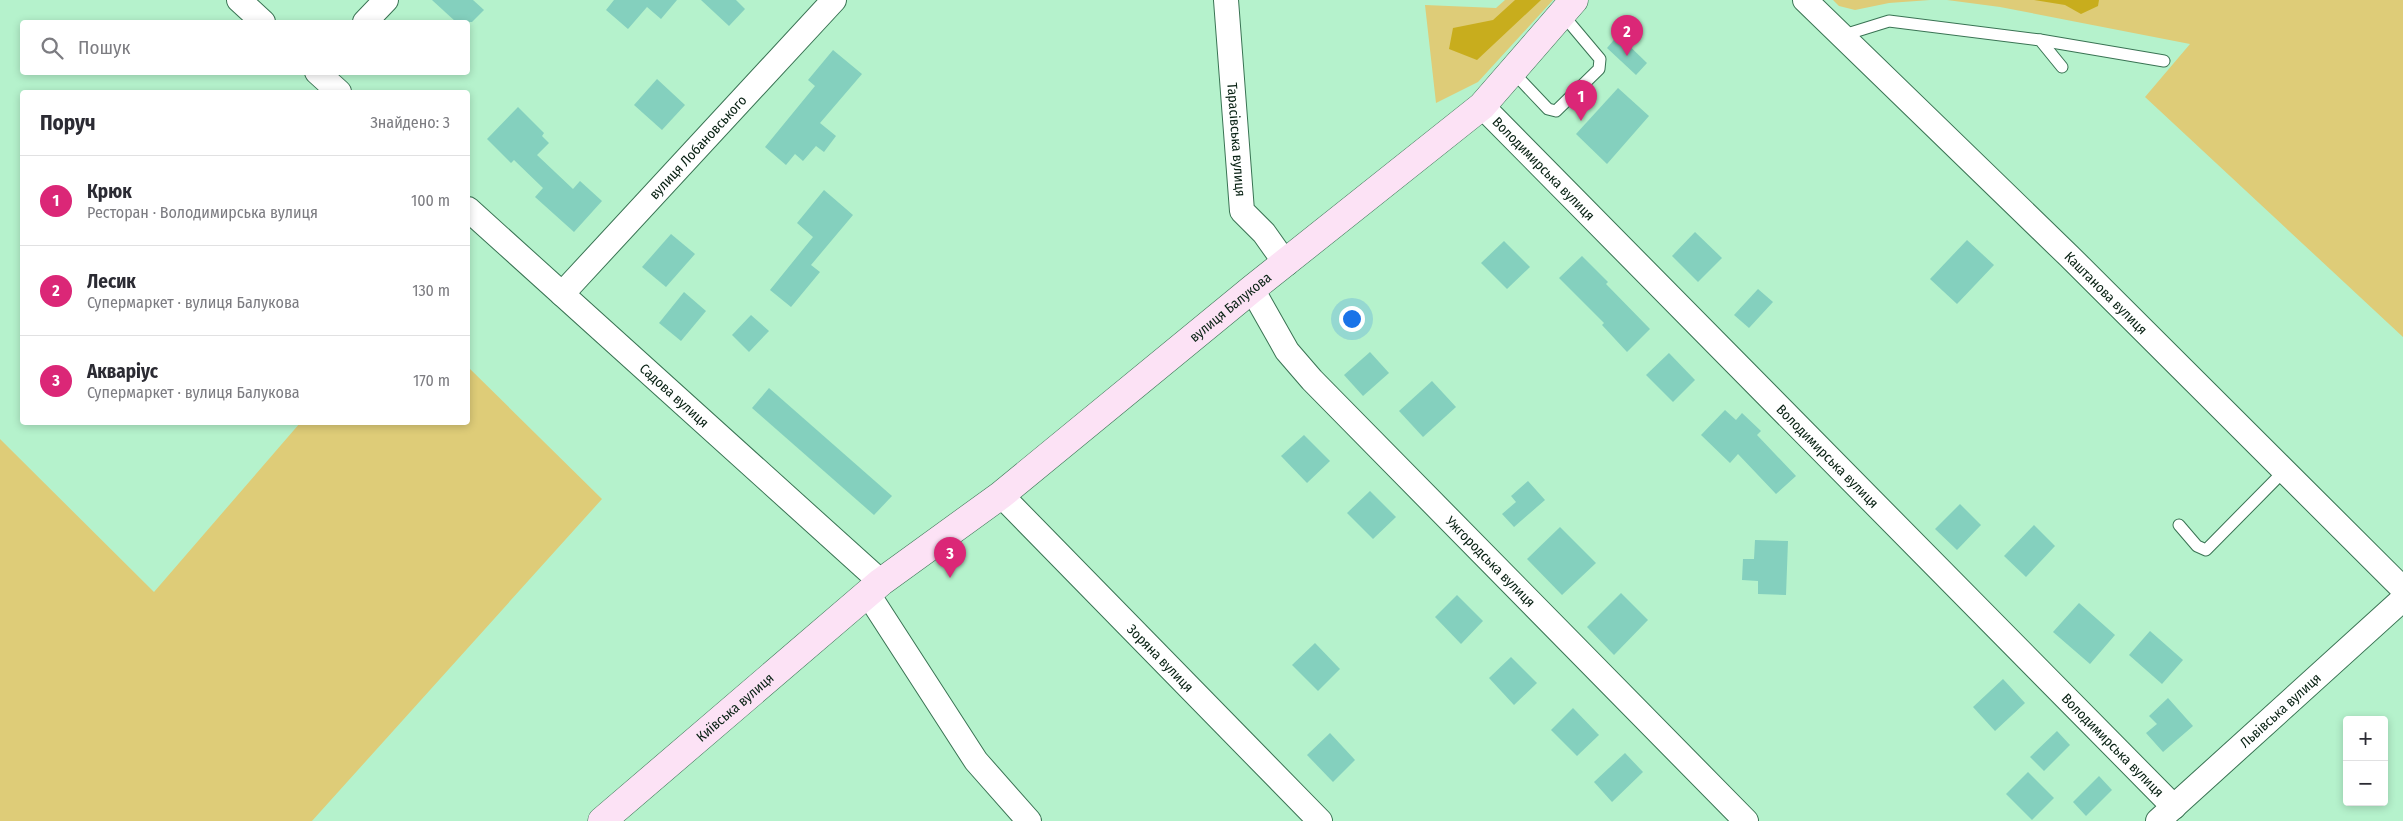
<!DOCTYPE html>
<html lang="uk">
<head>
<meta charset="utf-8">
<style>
	:root { --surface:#fff; --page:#f7f7f7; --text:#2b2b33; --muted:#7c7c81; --line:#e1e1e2; --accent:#db2777 }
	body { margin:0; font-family:"Fira Sans Condensed",sans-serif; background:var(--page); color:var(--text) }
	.controls { position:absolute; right:15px; bottom:15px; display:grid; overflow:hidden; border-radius:5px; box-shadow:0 2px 8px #0003 }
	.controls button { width:45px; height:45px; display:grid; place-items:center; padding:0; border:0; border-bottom:1px solid var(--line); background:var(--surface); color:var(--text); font:25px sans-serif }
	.you { position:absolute; left:1351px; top:318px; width:18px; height:18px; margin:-12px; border:4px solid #fff; border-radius:50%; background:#1a73e8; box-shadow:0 0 0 8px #1a73e833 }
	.badge { display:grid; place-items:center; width:32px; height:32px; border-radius:50%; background:var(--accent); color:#fff; font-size:16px; font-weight:700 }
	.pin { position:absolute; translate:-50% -41px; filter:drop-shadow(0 1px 2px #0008) }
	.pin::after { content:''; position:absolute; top:26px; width:18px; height:15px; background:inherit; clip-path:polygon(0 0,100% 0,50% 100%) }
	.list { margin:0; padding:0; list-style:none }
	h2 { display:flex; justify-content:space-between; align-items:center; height:65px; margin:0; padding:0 20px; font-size:21px }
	h2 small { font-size:16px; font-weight:400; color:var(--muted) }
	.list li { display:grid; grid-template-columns:32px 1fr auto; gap:15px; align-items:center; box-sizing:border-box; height:90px; padding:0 20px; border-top:1px solid var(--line) }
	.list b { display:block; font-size:19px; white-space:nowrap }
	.list p { margin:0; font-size:16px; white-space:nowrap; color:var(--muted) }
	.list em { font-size:16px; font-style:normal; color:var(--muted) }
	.icon { flex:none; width:28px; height:28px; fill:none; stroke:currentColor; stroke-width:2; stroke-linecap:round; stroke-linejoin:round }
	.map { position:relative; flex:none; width:2403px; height:821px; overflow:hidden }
	.search { position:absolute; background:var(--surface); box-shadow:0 2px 8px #0003; left:20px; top:20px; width:450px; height:55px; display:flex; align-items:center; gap:12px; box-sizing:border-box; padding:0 18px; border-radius:5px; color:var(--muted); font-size:19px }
	.panel { position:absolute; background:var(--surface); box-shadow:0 2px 8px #0003; left:20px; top:90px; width:450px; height:335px; border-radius:5px }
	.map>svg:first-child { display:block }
	.green { fill:#decc78 }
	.forest { fill:#c8ad1d }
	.building { fill:#84d0be }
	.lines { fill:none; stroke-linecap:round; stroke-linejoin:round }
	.lane-casing { stroke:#397353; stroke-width:13 }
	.street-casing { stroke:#397353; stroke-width:26 }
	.secondary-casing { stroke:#397353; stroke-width:29 }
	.lane { stroke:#fff; stroke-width:11 }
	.street { stroke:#fff; stroke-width:24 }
	.secondary { stroke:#fce2f5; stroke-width:28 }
	.labels { text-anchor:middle; stroke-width:5; stroke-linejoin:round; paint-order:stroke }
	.street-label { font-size:14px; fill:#082113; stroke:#fff }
</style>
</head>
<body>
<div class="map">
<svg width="2403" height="821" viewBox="0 0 2403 821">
	<rect width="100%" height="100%" fill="#b5f2cc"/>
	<g class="green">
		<path d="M1505,0H1553L1478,82L1436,103L1425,5L1496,8Z"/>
		<path d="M1833,0H1930L1889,3L1855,10L1839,6Z"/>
		<path d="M1947,0H2403V337L2145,97L2190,44L2000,7Z"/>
		<path d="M468,367L602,499L312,821H0V439L154,592L300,423L468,422Z"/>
	</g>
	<g class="forest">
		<path d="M1515,0H1541L1477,60L1449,49L1453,28L1493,20Z"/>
		<path d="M2034,0H2099L2098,6L2081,14L2065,5Z"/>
	</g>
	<g class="building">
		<path d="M432,0H473L484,10L472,22H456Z"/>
		<path d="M614,0H677L661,19L647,7L628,29L606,10Z"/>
		<path d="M701,0H736L745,9L729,26Z"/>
		<path d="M1618,35L1647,63L1636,75L1607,48Z"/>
		<path d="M833,50L862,74L820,123L836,136L824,152L816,146L803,161L795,154L786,165L765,147L815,86L808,80Z"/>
		<path d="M657,79L685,105L662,130L634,105Z"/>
		<path d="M1618,88L1649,116L1607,164L1576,134Z"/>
		<path d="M518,107L544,133L542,136L549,143L537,155L573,189L580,181L602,201L574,232L535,197L543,188L514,160L511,163L487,139Z"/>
		<path d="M824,190L853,215L811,265L820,272L791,307L770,290L813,237L797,223Z"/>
		<path d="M1695,232L1722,258L1698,282L1672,256Z"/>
		<path d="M671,234L695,254L666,287L642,267Z"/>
		<path d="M1967,240L1994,265L1957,304L1930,279Z"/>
		<path d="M1504,241L1530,267L1507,289L1481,263Z"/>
		<path d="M1582,256L1608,282L1606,284L1650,329L1627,352L1602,325L1604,323L1559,278Z"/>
		<path d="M1758,289L1773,302L1749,328L1734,315Z"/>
		<path d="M684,292L706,311L681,341L659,323Z"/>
		<path d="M751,315L769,331L749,352L732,335Z"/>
		<path d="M1370,352L1389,373L1363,396L1344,375Z"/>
		<path d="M1669,353L1695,380L1673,402L1646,375Z"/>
		<path d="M1432,381L1456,407L1423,437L1399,411Z"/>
		<path d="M769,388L892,496L874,515L752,408Z"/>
		<path d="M1725,410L1736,420L1742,413L1761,431L1757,435L1796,476L1776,494L1738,454L1730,463L1701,435Z"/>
		<path d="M1304,435L1330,461L1307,483L1281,456Z"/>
		<path d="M1528,481L1545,500L1514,527L1502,514L1516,502L1511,496Z"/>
		<path d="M1370,491L1396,517L1373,539L1347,513Z"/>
		<path d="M1960,504L1981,525L1957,550L1935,529Z"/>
		<path d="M2034,525L2055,546L2026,577L2004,556Z"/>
		<path d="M1560,527L1596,563L1562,595L1527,559Z"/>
		<path d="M1755,540L1788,541L1786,595L1758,594V581L1742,580L1743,559H1754Z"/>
		<path d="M1621,593L1648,620L1614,655L1587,627Z"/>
		<path d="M1457,595L1483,621L1461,644L1435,617Z"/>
		<path d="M2079,603L2115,635L2090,664L2053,632Z"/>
		<path d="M2150,631L2183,660L2162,684L2129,655Z"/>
		<path d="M1315,643L1340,669L1318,691L1292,665Z"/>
		<path d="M1511,657L1537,683L1514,705L1489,678Z"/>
		<path d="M2003,679L2025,703L1995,731L1973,707Z"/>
		<path d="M2168,698L2193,726L2163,752L2146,733L2157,724L2149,716Z"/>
		<path d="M1573,708L1599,735L1577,756L1551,730Z"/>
		<path d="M2057,731L2070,745L2044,771L2030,757Z"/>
		<path d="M1330,733L1355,760L1333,782L1307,755Z"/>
		<path d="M1625,753L1643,772L1612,802L1594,782Z"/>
		<path d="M2028,772L2054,798L2032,820L2006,794Z"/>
		<path d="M2099,776L2112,790L2086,816L2073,802Z"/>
	</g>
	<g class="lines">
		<defs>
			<g id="lane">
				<path d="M1844,35L1889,21L2040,40L2062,67"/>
				<path d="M2040,40L2164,61"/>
				<path d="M1513,72L1548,109L1556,111L1599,69L1600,59L1563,15"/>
				<path d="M2179,525L2197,546L2206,550L2284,471"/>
			</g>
			<g id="street">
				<path d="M239,0L263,22"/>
				<path id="s1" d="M1226,0L1242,211L1264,233L1286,264"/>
				<path id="s2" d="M1805,0L2069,256L2403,589"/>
				<path d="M365,22L386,0"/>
				<path d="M317,72L339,92"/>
				<path id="s3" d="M1482,106L2174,807"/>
				<path id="s4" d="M468,209L881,582"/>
				<path id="s5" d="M1252,289L1287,351L1312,380L1746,821"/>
				<path id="s6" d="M562,294L834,0"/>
				<path id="s7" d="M1001,495L1320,821"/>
				<path d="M868,594L976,761L1029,821"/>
				<path id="s8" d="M2158,821L2403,599"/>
			</g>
			<g id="secondary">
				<path id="s9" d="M602,821L881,582L1001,495L1252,289L1482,106L1574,0"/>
			</g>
		</defs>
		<use href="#lane" class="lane-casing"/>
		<use href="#street" class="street-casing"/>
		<use href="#secondary" class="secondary-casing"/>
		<use href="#lane" class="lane"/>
		<use href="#street" class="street"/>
		<use href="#secondary" class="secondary"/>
	</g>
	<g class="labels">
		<g class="street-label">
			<text dy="5" stroke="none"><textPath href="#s1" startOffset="140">Тарасівська вулиця</textPath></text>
			<text dy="5" stroke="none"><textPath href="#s6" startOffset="200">вулиця Лобановського</textPath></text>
			<text dy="5" stroke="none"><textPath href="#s3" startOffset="88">Володимирська вулиця</textPath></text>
			<text dy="5" stroke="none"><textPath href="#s2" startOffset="420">Каштанова вулиця</textPath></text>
			<text dy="5" stroke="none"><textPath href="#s9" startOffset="812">вулиця Балукова</textPath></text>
			<text dy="5" stroke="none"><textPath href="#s4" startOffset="278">Садова вулиця</textPath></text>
			<text dy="5" stroke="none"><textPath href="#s3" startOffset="492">Володимирська вулиця</textPath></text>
			<text dy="5" stroke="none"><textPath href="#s5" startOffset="364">Ужгородська вулиця</textPath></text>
			<text dy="5" stroke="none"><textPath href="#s7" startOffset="228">Зоряна вулиця</textPath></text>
			<text dy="5" stroke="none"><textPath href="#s9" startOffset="175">Київська вулиця</textPath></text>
			<text dy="5" stroke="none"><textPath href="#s8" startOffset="165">Львівська вулиця</textPath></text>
			<text dy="5" stroke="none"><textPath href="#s3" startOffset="898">Володимирська вулиця</textPath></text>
		</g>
	</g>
</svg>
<div class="controls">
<button>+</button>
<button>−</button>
</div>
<div class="you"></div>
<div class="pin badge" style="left:1581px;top:121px">1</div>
<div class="pin badge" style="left:1627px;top:56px">2</div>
<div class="pin badge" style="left:950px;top:578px">3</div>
<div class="search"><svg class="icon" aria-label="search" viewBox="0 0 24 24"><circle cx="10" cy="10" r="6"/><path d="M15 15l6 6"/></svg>Пошук</div>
<section class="panel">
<h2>Поруч<small>Знайдено: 3</small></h2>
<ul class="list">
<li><span class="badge">1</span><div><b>Крюк</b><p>Ресторан · Володимирська вулиця</p></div><em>100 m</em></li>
<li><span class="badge">2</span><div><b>Лесик</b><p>Супермаркет · вулиця Балукова</p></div><em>130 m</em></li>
<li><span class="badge">3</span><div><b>Акваріус</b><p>Супермаркет · вулиця Балукова</p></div><em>170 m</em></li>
</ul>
</section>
</div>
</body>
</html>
